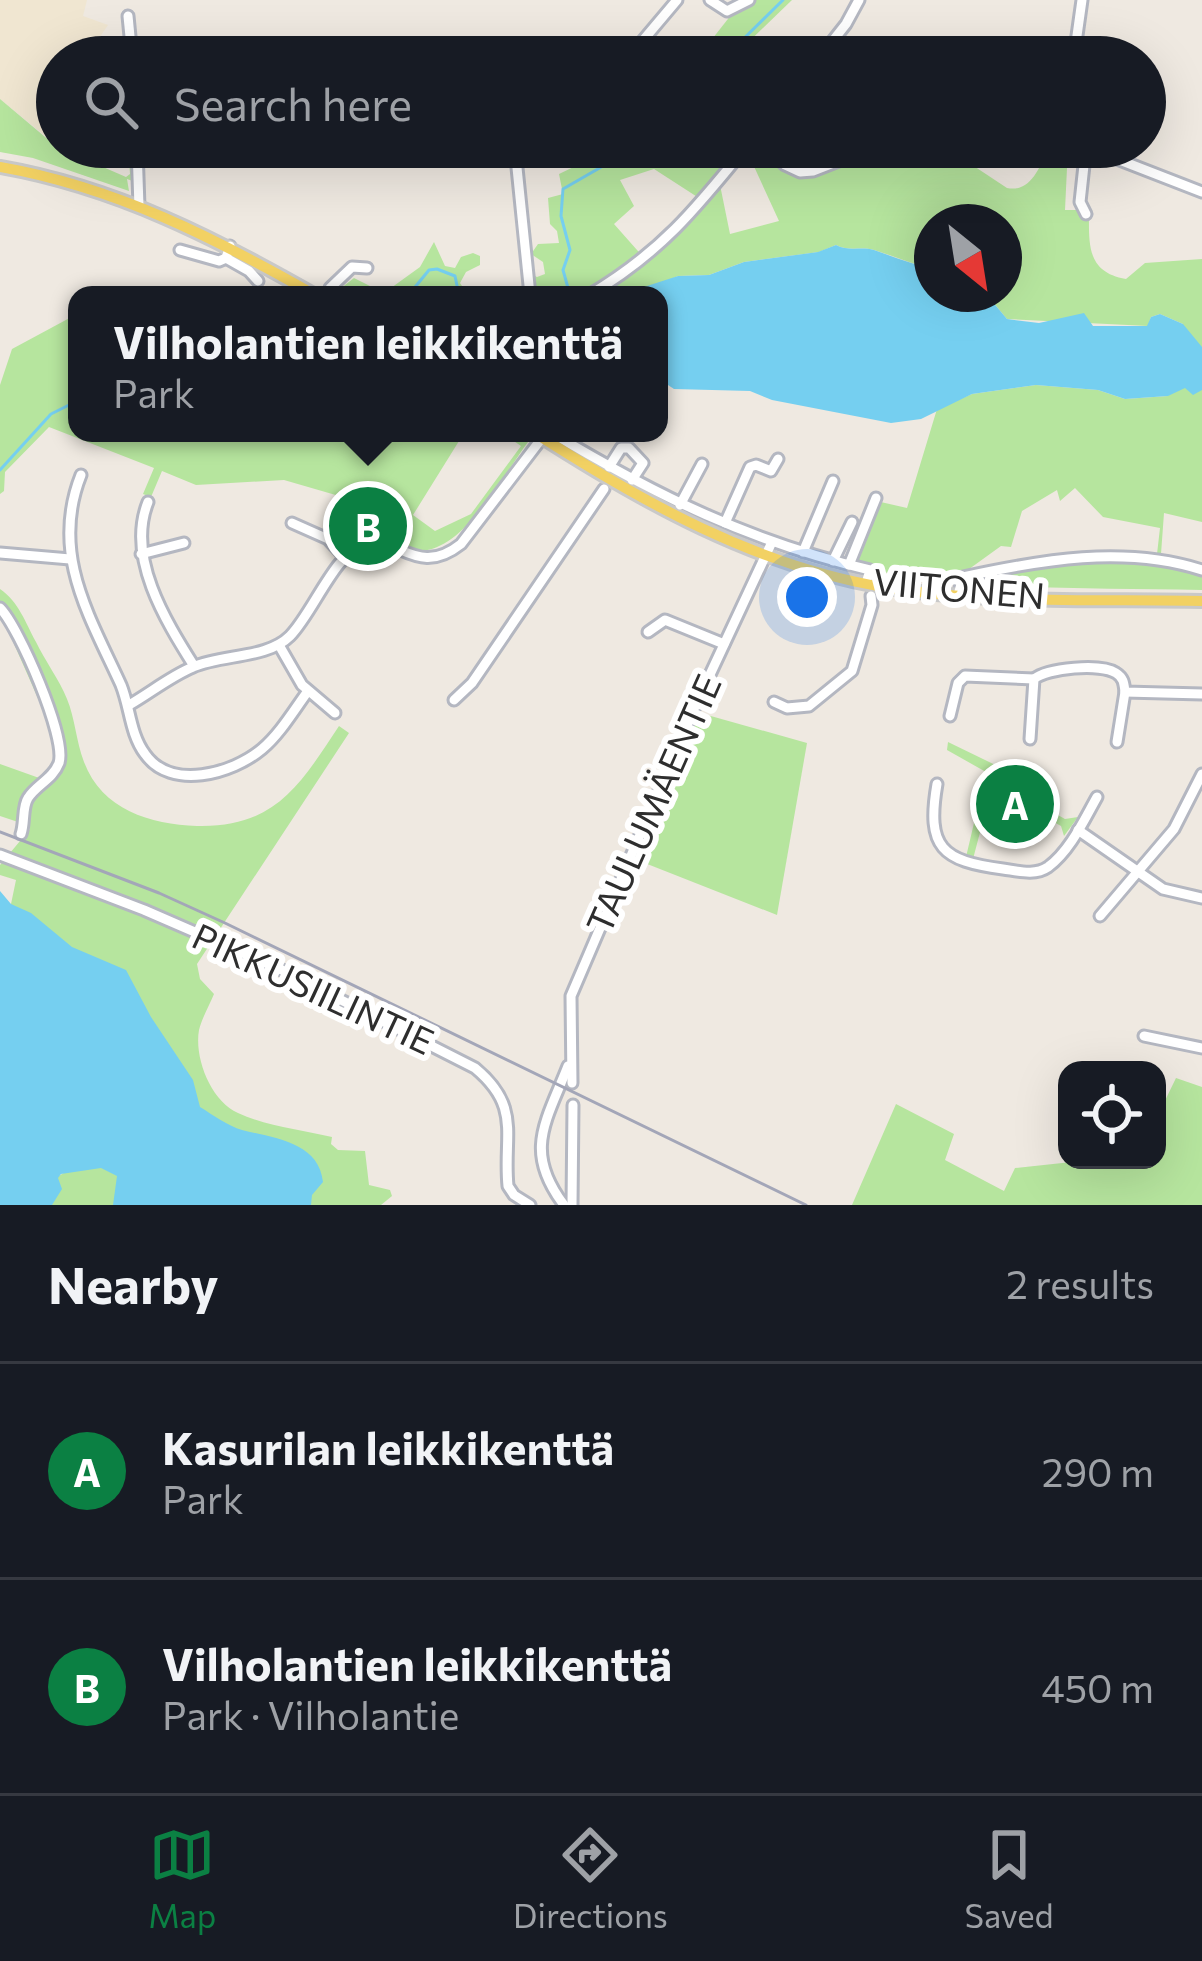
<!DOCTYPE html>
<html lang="en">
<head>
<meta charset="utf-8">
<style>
	:root { --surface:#171b24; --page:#242831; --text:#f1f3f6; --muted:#9ea1a6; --line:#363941; --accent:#0b8043 }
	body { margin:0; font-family:Commissioner,sans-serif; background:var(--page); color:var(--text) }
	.controls { position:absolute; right:36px; bottom:36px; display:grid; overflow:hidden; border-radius:24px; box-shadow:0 12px 48px #0002 }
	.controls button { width:108px; height:108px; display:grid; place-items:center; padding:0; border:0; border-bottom:3px solid var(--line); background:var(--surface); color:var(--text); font:60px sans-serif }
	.compass { position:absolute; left:914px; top:204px; width:108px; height:108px; border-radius:50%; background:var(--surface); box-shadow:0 12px 48px #0002; rotate:150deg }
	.you { position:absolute; left:807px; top:597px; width:42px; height:42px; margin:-30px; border:9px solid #fff; border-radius:50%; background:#1a73e8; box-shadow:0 0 0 18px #1a73e833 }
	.badge { display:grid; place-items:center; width:78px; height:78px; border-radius:50%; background:var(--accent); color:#fff; font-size:39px; font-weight:700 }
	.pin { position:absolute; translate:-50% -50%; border:6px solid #fff; box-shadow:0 3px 12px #0006 }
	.popup { position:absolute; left:68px; top:286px; width:600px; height:156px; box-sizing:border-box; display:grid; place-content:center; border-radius:24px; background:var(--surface); filter:drop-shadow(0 3px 9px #0005); font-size:39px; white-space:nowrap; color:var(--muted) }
	.popup b { font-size:45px; color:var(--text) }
	.popup::after { content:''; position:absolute; left:50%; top:100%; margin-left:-24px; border:24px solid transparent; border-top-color:var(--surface) }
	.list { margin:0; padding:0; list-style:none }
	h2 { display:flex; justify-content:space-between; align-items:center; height:156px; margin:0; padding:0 48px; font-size:51px }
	h2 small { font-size:39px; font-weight:400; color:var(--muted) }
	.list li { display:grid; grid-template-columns:78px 1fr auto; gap:36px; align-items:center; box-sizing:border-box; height:216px; padding:0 48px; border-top:3px solid var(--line) }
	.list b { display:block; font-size:45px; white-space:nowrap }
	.list p { margin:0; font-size:39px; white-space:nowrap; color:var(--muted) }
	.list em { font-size:39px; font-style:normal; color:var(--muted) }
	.icon { flex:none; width:66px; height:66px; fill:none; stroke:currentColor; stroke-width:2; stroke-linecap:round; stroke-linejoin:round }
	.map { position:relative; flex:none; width:1202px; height:1205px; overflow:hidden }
	.search { position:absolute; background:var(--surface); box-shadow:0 12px 48px #0002; left:36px; right:36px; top:36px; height:132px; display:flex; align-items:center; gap:30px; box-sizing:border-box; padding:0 42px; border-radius:66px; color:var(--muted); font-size:45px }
	.sheet { height:588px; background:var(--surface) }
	nav { display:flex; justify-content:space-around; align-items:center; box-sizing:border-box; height:168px; border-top:3px solid var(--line); background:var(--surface); font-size:33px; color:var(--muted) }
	nav a { display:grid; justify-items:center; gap:6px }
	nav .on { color:var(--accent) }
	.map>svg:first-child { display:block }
	.education { fill:#f0e6d1 }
	.green { fill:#b6e59e; fill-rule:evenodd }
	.water { fill:#75cff0 }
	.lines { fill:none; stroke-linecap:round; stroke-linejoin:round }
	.stream { stroke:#75cff0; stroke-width:3 }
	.minor-casing { stroke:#b4b7c1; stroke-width:15 }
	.major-casing { stroke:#c9c9c9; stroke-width:16 }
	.minor { stroke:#fff; stroke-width:9 }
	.major { stroke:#f2d163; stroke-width:10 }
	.rail { stroke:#a3a6b8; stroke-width:3 }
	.labels { text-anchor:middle; stroke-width:12; stroke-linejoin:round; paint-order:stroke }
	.street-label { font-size:36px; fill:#2e2e2e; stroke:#fff }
</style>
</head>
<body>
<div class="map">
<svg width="1202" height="1205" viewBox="0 0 1202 1205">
	<rect width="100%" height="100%" fill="#efe9e1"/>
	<path class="education" d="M0,0H87L83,16L108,25L86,57H57L55,144L0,99Z"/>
	<g class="green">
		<path d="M749,0H792L733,57H698L735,10Z"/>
		<path d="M0,99L57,147L126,177L130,174L128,147H137L138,183L127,179L129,191L33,158L0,152Z"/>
		<path d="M615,147H804L820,158L830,147H945L1007,188C1032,193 1039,166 1050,147H1068L1065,210H1089C1089,244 1086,272 1126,279L1145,263L1202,259V522L1164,513L1161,554H1157L1160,528L1103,517L1075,488L1060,501L1057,490L1022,511L1011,547L1001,546L965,572L1119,557L1202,570V590C1083,587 964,592 849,565L845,558L872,500L907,508L937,409L972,394L1036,385L1098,390L1125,399L1168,396L1183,324L1160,314L1151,317L1148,326L1007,319L986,294H1004V222H932V269C912,264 894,256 874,250C861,246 850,252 836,245L819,252L744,262L709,275L678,276L662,283L651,295H530L527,272L537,277L545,274L543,262L531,254L538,244L559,243L557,231L550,224L548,198L563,194L559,174ZM746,149L779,221L730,234L719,180ZM654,169L702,200L645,259L614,224L634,206L620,180Z"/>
		<path d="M434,242L445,266L455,268L461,257L473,253L480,256V265L466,272L460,283L468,295L336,292L354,278L384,293L420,267Z"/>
		<path d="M77,314V433H464L413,515L435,531L471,514L521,446L502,433H514L528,442C502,477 460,560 411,550C381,544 381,534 348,544L346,498L284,480L196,485L162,471L151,497L143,494L154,468L49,427L5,472L4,491L0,494V385L12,349Z"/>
		<path d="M0,589C19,602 25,622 36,642C45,661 59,679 67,699C75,718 76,741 84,762C102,810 150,824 197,826C275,828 300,785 339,726L349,733L197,964L200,979L214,994C209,1006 202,1018 199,1030C194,1058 211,1101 238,1113C266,1126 302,1130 332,1137L331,1144L338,1150L365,1151L369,1185L390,1190L392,1196L381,1205H0V1174L30,1161L45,1165L57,1177L67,1171C81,1170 111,1164 123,1169L124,1165L117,1153L64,1154L57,1149L85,1122L92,1101L72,1065L0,989V906L11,904L16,880L0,875V865L30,829L28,804L55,779L52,773C35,795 25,793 24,824L0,816V764L42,779L53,760L55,737L0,612Z"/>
		<path d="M693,711L807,743L777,915L632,858Z"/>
		<path d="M948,742L1018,776L1043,781L1040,805L1065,819L1078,817L1064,836L1061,826L1036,812L1025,826L983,821L973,859L966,857L986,772L947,750Z"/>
		<path d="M1176,1078L1202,1087V1205H852L896,1104L954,1134L945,1160L1004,1191L1015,1168L1090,1160H1157V1117Z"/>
	</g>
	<g class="water">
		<path d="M836,245C850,252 861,246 874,250C894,257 912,264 932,269V294H986L1007,319L1039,323L1084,313L1093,326H1147L1151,317L1160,314L1183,324L1202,347V390L1193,395L1185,388L1168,396L1125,399L1098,390L1036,385L972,394L921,419L891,423L772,400L750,391L674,389L659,379V295H619L678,276L709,275L744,262L818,252Z"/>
		<path d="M0,891L11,904L31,913L72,947L126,970L151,1017L193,1080L200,1107C213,1115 228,1126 242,1130C274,1138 319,1142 323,1182L312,1195L311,1205H113L117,1176L101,1168L61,1174L58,1178L62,1189L52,1205H0Z"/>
	</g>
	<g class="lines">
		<g class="stream">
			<path d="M725,57L783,0"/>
			<path d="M348,293L353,295"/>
			<path d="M403,295L411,292L429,270L437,269L455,276L459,295"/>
			<path d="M570,295L563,270L570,250L561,216L563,189L636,147"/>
			<path d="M0,470L51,414L77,401"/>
		</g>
		<defs>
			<g id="minor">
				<path d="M710,0L727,11L749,0"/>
				<path d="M128,16L132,57"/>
				<path d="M629,57L677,0"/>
				<path d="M820,57L846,24L859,0"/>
				<path d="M1074,57L1082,0"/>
				<path d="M137,147L139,207"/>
				<path d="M766,147L785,165L800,172L813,171L854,155L898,158"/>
				<path d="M1086,147L1202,192"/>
				<path d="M516,158L530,295"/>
				<path d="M1086,214L1080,202L1086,147"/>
				<path d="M230,246L226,258L249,271L258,281"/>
				<path d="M180,250L219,261L226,258"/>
				<path d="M330,288L352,267L367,268"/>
				<path d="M589,295C660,253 695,210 746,147"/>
				<path d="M552,433C657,496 751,542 870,570L866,583"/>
				<path d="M609,467L621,448H629L643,463L632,480"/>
				<path d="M81,475C50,553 89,615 121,685C130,707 130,734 145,754C171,791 232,774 262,749C280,734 294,710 308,691"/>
				<path d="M148,502C126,557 165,620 194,666"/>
				<path d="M680,505L702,464"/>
				<path d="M292,523L328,539L345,557"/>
				<path d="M725,523L750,467L756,465L771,471L778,459"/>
				<path d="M803,552L833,481"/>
				<path d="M0,553L70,559"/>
				<path d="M141,554L184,543"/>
				<path d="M833,561L852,522"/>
				<path d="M849,565L876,498"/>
				<path d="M958,595L963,577C1041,560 1124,545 1202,570"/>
				<path d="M0,608C19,627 67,738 59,763C53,779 36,785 28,798C22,807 25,823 21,834"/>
				<path d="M648,632L665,620L724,644"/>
				<path d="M279,645L302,685L335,713"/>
				<path d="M454,700L472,683L604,489"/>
				<path d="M774,702L787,708L809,706L852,671L872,605L871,596"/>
				<path d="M129,705C150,693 171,676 193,667C222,654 267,659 290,636C313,613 335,552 365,544C397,534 417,579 461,544L542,438"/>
				<path d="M950,716L958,683L965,676L1034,679"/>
				<path d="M1030,739L1034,679C1047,668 1101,663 1116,673C1124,678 1124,684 1125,692L1202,694"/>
				<path d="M1117,742L1125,692"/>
				<path d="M937,784C926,848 942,861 1003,869C1018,871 1035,876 1048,867C1070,851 1084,820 1097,797"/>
				<path d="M1078,830L1163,889L1202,898"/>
				<path d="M0,855L144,910L282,970L475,1068C522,1107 503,1135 508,1186L514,1195L530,1205"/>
				<path d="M1100,916L1174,829L1202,774"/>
				<path d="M1144,1036L1202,1048"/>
				<path d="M572,1083L571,996L693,711L771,544"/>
				<path d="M564,1205C523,1151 546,1122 568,1066"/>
				<path d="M572,1205L573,1105"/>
			</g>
			<g id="major">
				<path d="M0,167C115,187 215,238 315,295"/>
				<path d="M535,433C642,502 756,566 883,587C987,604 1097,599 1202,601"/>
			</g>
		</defs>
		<use href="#minor" class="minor-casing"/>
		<use href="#major" class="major-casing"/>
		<use href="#minor" class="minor"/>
		<use href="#major" class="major"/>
		<path class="rail" d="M0,832L159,893L225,923L806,1205"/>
	</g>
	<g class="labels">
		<g class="street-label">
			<text transform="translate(959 589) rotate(5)" y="13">VIITONEN</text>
			<text transform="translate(654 804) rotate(-66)" y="13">TAULUMÄENTIE</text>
			<text transform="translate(313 989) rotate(25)" y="13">PIKKUSIILINTIE</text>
		</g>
	</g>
</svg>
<div class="controls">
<button><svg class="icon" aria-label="locate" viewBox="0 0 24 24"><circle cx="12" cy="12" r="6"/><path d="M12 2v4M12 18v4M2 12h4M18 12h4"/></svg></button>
</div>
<svg class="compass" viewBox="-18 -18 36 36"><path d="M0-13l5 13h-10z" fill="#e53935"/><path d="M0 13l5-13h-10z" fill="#9ea1a6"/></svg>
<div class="you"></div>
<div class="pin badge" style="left:1015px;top:804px">A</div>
<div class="pin badge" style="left:368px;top:526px">B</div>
<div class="popup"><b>Vilholantien leikkikenttä</b>Park</div>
<div class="search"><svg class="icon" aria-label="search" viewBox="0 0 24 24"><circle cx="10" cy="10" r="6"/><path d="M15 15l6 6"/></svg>Search here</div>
</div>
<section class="sheet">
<h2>Nearby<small>2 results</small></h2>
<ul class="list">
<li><span class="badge">A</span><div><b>Kasurilan leikkikenttä</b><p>Park</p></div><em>290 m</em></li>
<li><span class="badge">B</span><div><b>Vilholantien leikkikenttä</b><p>Park · Vilholantie</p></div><em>450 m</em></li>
</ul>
</section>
<nav>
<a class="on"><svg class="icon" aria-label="map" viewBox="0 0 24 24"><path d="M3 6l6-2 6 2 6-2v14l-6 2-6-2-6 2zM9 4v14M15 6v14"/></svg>Map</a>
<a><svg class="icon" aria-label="directions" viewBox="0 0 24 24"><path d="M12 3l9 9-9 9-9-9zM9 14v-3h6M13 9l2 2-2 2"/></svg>Directions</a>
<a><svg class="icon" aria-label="saved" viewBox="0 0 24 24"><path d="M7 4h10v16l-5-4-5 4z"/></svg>Saved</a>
</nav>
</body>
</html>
